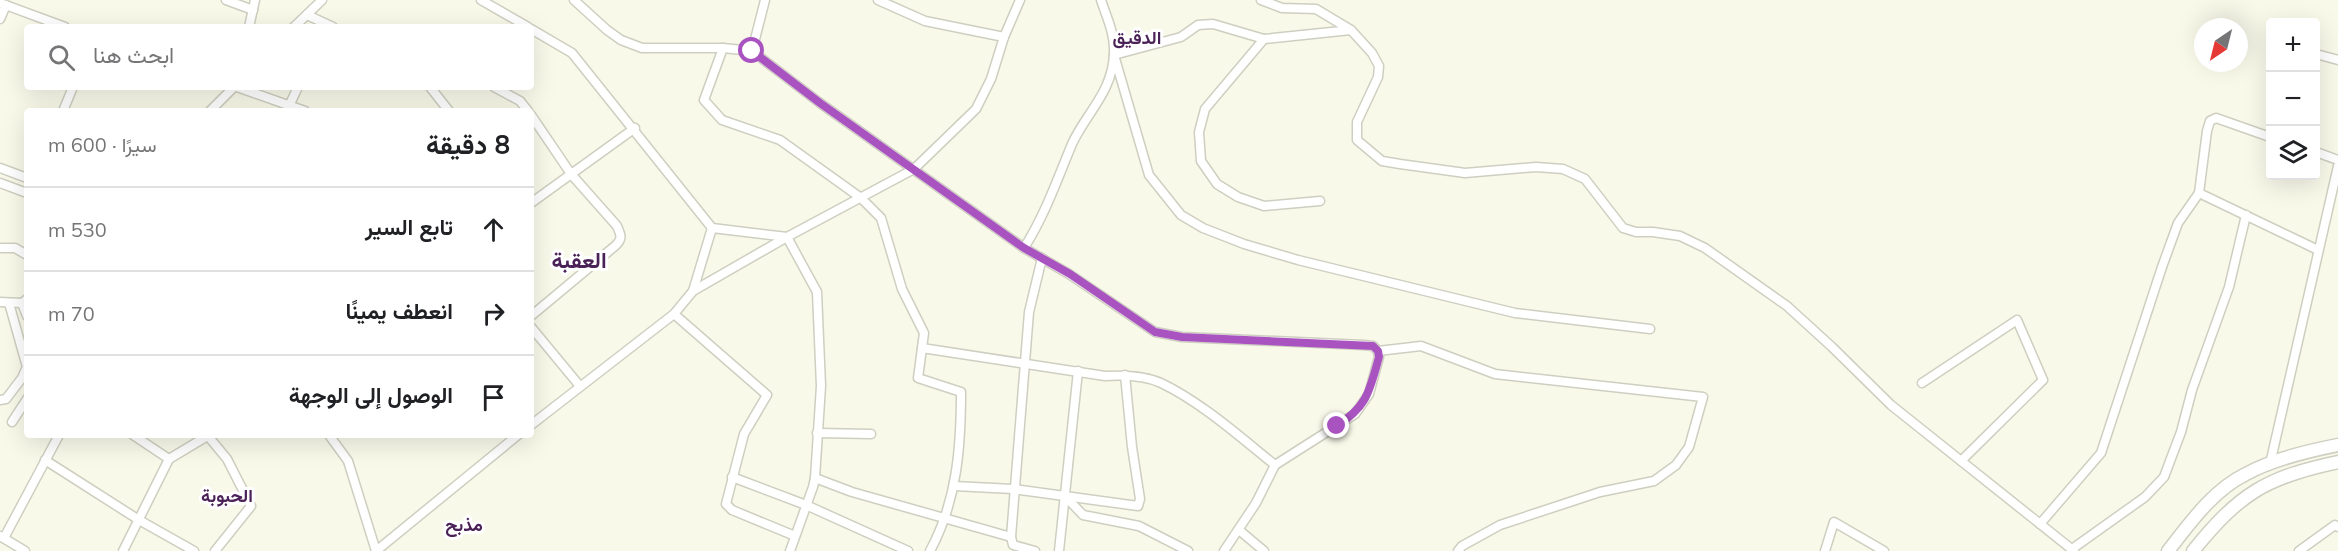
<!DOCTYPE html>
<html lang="ar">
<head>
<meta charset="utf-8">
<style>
	:root { --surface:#fff; --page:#f6f6f6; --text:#202124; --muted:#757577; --line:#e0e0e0 }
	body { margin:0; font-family:Mulish,Vazirmatn,sans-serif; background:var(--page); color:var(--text); direction:rtl }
	.controls { position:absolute; right:18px; top:18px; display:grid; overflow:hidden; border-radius:6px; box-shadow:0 6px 24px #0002 }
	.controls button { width:54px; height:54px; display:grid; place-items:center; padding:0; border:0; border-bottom:2px solid var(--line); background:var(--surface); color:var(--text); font:30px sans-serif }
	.compass { position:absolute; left:2194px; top:18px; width:54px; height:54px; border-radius:50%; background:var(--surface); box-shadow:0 6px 24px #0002; rotate:215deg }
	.stop { position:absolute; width:18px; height:18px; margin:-14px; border:4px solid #a953c1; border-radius:50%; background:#fff }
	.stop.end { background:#a953c1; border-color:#fff; box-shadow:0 2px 6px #0008 }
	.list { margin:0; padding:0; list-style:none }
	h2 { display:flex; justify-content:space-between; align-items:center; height:78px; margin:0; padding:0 24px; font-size:26px }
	h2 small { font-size:20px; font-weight:400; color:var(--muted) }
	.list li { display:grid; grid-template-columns:39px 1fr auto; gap:18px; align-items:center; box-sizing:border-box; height:84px; padding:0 24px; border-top:2px solid var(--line) }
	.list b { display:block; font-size:22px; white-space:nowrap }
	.list em { font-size:20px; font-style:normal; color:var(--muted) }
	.icon { flex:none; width:33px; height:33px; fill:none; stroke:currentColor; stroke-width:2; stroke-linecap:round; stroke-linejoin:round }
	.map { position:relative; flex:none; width:2338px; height:551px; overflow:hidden; direction:ltr }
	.search { position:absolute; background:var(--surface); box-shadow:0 6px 24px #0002; left:24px; top:24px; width:510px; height:66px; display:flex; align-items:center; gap:15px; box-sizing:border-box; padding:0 21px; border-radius:6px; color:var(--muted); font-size:22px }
	.panel { position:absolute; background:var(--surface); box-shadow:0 6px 24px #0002; left:24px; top:108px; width:510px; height:330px; border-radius:6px; direction:rtl }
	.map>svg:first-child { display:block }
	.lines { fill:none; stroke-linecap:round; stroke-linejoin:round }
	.minor-casing { stroke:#cecfc0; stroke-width:11 }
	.primary-casing { stroke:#cecfc0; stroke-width:15 }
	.minor { stroke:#fff; stroke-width:8 }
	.primary { stroke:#fff; stroke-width:12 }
	.route { stroke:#a953c1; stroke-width:8 }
	.labels { text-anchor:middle; stroke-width:6; stroke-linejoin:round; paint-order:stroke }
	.neighbourhood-label { font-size:18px; font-weight:bold; fill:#4b2257; stroke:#fff }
	.district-label { font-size:22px; font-weight:bold; fill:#4b2257; stroke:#fff }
</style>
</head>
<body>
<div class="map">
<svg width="2338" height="551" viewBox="0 0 2338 551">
	<rect width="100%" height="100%" fill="#f9f9ea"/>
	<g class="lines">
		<defs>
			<g id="minor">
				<path d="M226,0L253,10"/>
				<path d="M481,0L528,27"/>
				<path d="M574,0L607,30L621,40L642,48H723L752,51L820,103L1024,248L1069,274L1155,332L1182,337L1364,345L1373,346L1378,351L1421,346L1495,374L1703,397L1689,447L1676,465L1654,481L1600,492L1500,525L1462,546L1458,551"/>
				<path d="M878,0L925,21L1004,37"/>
				<path d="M1261,0L1282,8L1316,9L1351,30L1372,53L1379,66L1378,77L1357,122V140L1382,161L1400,164L1465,173L1536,167L1563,169L1585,179L1623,228L1636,232H1653L1680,236L1705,248L1787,306L1832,347L1891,405L2074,551"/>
				<path d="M0,3L65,27"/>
				<path d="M307,15L333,27"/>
				<path d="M0,19L6,5"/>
				<path d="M249,27L255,0"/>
				<path d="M294,27L322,0"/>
				<path d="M531,29L572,53L712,228"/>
				<path d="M1264,39L1351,30"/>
				<path d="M723,48L704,100L722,120L780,140L861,198L881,218L902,289L924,333L918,378L961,392C961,447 957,501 930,551"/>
				<path d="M752,51L765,0"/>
				<path d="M2316,54L2338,60"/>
				<path d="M237,87L305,111"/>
				<path d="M430,87L449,111"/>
				<path d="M494,87L520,101L528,111"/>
				<path d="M289,106L298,87"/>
				<path d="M63,111L73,87"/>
				<path d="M210,111L234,87"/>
				<path d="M531,115L571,174L617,226C621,235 623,239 615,246L531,316"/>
				<path d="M2316,152L2338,160"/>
				<path d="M0,168L27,178"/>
				<path d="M0,183L27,193"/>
				<path d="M2199,193L2207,131L2210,121L2216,118L2270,137"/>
				<path d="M1320,201L1264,206L1238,197L1217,184L1201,161L1199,132L1205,109L1264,39L1213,24L1198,25L1181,37L1114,55L1149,175L1181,215L1203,228L1244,244L1298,260L1515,313L1650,329"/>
				<path d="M531,203L635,128"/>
				<path d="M0,248H15L27,255"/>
				<path d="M1024,248C1045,215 1057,180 1072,144C1086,113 1113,92 1114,53C1115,34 1107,18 1101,0"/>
				<path d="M693,291L712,228L787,237L817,292L821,386L815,478L813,487L790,551"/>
				<path d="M0,302L22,303L27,299"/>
				<path d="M22,303L27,316"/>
				<path d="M674,314L767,395L744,434L726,504L732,510L795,536"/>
				<path d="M531,327L579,385"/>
				<path d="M922,348L1105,376C1123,375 1144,375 1161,383C1201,402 1240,437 1275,465"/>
				<path d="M1922,383L2017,320L2043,380L1961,461"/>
				<path d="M0,400L6,399L22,378L27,367L9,303"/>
				<path d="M12,422L27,399"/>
				<path d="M531,425L674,314L693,291L787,237L914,169L976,109L991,79L1004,37L1020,0"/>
				<path d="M817,433L871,434"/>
				<path d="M329,435L348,461L376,551"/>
				<path d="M208,436L227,459L251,506L215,551"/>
				<path d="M169,459L209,435"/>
				<path d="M45,460L139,520L194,551"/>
				<path d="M2270,464L2338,166"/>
				<path d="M732,477L806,505L908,551"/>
				<path d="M815,478L852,492L1011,537"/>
				<path d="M954,486L1013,489L1138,506L1140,499L1132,447L1125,375"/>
				<path d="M1064,495L1083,515L1139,526L1188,551"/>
				<path d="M2040,524L2101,453L2162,267L2178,223L2199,193L2318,250"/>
				<path d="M1239,530L1264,551"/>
				<path d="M0,536L25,551"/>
				<path d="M4,538L59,435"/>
				<path d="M2072,549L2145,497L2164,477L2181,432L2192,390L2229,287L2246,215"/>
				<path d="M123,551L169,459L133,435"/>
				<path d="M376,551L518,435"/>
				<path d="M1035,551L1013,545L1011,537L1029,312L1042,258"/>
				<path d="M1059,551L1078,371"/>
				<path d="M1224,551L1256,503L1275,465L1355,414L1369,394L1379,357L1378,351"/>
				<path d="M1825,551L1834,522L1884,551"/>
				<path d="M2299,551L2335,525L2338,527"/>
			</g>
			<g id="primary">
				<path d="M2168,551C2190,523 2213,490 2246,474C2273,459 2308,451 2338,445"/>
				<path d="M2193,551C2239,494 2266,477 2338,462"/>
			</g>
		</defs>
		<use href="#minor" class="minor-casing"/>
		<use href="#primary" class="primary-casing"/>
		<use href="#minor" class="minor"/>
		<use href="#primary" class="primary"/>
	</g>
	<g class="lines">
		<path class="route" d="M752,51L820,103L1024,248L1070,274L1155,332L1182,337L1373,346L1378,351L1379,357C1369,392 1368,405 1337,426"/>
	</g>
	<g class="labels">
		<g class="neighbourhood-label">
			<text x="1137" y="44">الدقيق</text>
			<text x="227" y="502">الحبوبة</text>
			<text x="464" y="531">مذبح</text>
		</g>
		<g class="district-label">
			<text x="579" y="268">العقبة</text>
		</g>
	</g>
</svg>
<div class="controls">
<button>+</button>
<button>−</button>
<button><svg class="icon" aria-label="layers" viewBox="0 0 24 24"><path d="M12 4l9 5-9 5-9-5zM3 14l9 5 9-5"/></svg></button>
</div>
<svg class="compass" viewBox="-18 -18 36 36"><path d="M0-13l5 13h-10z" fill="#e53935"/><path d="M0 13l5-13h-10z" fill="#757577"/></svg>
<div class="stop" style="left:752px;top:51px"></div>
<div class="stop end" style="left:1337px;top:426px"></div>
<div class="search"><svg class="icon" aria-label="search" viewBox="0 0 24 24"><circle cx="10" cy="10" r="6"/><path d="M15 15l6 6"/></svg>ابحث هنا</div>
<section class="panel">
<h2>8 دقيقة<small>سيرًا · 600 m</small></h2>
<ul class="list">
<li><svg class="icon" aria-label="ahead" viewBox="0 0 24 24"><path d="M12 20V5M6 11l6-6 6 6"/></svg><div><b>تابع السير</b></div><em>530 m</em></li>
<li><svg class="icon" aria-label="right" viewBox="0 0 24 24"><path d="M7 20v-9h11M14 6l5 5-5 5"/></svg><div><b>انعطف يمينًا</b></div><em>70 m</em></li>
<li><svg class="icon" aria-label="arrive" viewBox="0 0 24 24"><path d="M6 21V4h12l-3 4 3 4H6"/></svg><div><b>الوصول إلى الوجهة</b></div></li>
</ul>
</section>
</div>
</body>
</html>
